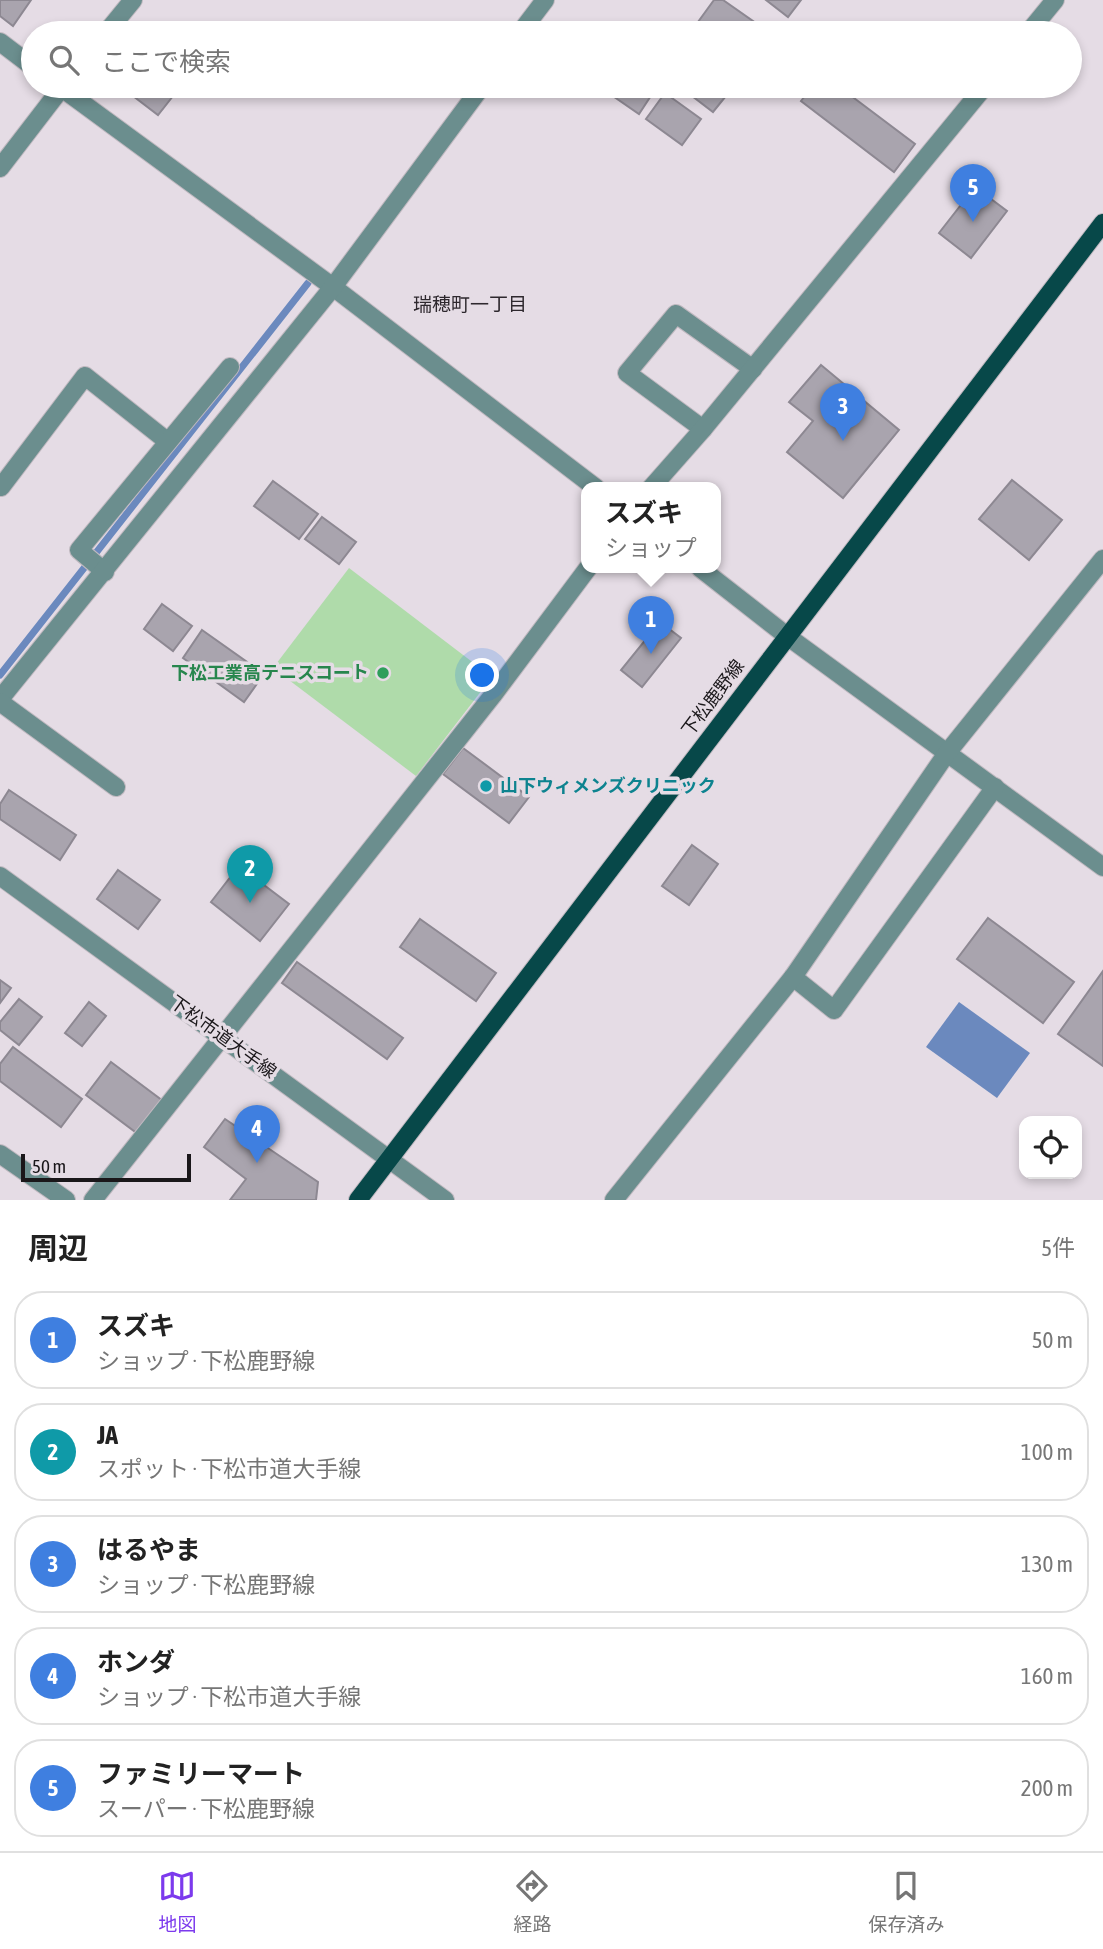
<!DOCTYPE html>
<html lang="ja">
<head>
<meta charset="utf-8">
<style>
	:root { --surface:#fff; --page:#f6f6f6; --text:#222; --muted:#767676; --line:#e0e0e0; --accent:#7c3aed }
	body { margin:0; font-family:"Asap Condensed","Noto Sans JP",sans-serif; background:var(--page); color:var(--text) }
	.controls { position:absolute; right:21px; bottom:21px; display:grid; overflow:hidden; border-radius:14px; box-shadow:0 4px 10px #0003 }
	.controls button { width:63px; height:63px; display:grid; place-items:center; padding:0; border:0; border-bottom:2px solid var(--line); background:var(--surface); color:var(--text); font:35px sans-serif }
	.scale { position:absolute; left:21px; bottom:18px; width:170px; box-sizing:border-box; padding-left:7px; border:4px solid #1a171a; border-top:0; font-size:19px; line-height:24px; white-space:nowrap; color:#1a171a; -webkit-text-stroke:5px #e5dce5; paint-order:stroke }
	.you { position:absolute; left:483px; top:676px; width:24px; height:24px; margin:-18px; border:5px solid #fff; border-radius:50%; background:#1a73e8; box-shadow:0 0 0 10px #1a73e833 }
	.badge { display:grid; place-items:center; width:46px; height:46px; border-radius:50%; background:var(--accent); color:#fff; font-size:23px; font-weight:700 }
	.pin { position:absolute; translate:-50% -58px; filter:drop-shadow(0 2px 4px #0008) }
	.pin::after { content:''; position:absolute; top:37px; width:24px; height:21px; background:inherit; clip-path:polygon(0 0,100% 0,50% 100%) }
	.popup { position:absolute; left:581px; top:482px; width:140px; height:91px; box-sizing:border-box; display:grid; place-content:center; border-radius:14px; background:var(--surface); filter:drop-shadow(0 2px 5px #0005); font-size:23px; white-space:nowrap; color:var(--muted) }
	.popup b { font-size:26px; color:var(--text) }
	.popup::after { content:''; position:absolute; left:50%; top:100%; margin-left:-14px; border:14px solid transparent; border-top-color:var(--surface) }
	.list { margin:0; padding:0; list-style:none }
	h2 { display:flex; justify-content:space-between; align-items:center; height:91px; margin:0; padding:0 28px; font-size:30px }
	h2 small { font-size:23px; font-weight:400; color:var(--muted) }
	.list li { display:grid; grid-template-columns:46px 1fr auto; gap:21px; align-items:center; box-sizing:border-box; height:98px; margin:0 14px 14px; padding:0 14px; border:2px solid var(--line); border-radius:28px }
	.list b { display:block; font-size:26px; white-space:nowrap }
	.list p { margin:0; font-size:23px; white-space:nowrap; color:var(--muted) }
	.list em { font-size:23px; font-style:normal; color:var(--muted) }
	.icon { flex:none; width:38px; height:38px; fill:none; stroke:currentColor; stroke-width:2; stroke-linecap:round; stroke-linejoin:round }
	.map { position:relative; flex:none; width:1103px; height:1200px; overflow:hidden }
	.search { position:absolute; background:var(--surface); box-shadow:0 4px 10px #0003; left:21px; right:21px; top:21px; height:77px; display:flex; align-items:center; gap:18px; box-sizing:border-box; padding:0 24px; border-radius:38px; color:var(--muted); font-size:26px }
	.sheet { height:651px; background:var(--surface) }
	nav { display:flex; justify-content:space-around; align-items:center; box-sizing:border-box; height:98px; border-top:2px solid var(--line); background:var(--surface); font-size:19px; color:var(--muted) }
	nav a { display:grid; justify-items:center; gap:4px }
	nav .on { color:var(--accent) }
	.map>svg:first-child { display:block }
	.green { fill:#afdbaa }
	.water { fill:#6b89be }
	.lines { fill:none; stroke-linecap:round; stroke-linejoin:round }
	.stream { stroke:#6b89be; stroke-width:7 }
	.building { fill:#a9a4ae; stroke:#8d8892; stroke-width:2 }
	.minor-casing { stroke:#c0b9c0; stroke-width:20 }
	.major-casing { stroke:#c0b9c0; stroke-width:20 }
	.minor { stroke:#6b8e8e; stroke-width:18 }
	.major { stroke:#074849; stroke-width:18 }
	.leisure-dot { fill:#2e9e5b; stroke:#e5dce5; stroke-width:2.5 }
	.culture-dot { fill:#0f9aa8; stroke:#e5dce5; stroke-width:2.5 }
	.labels { text-anchor:middle; stroke-width:7; stroke-linejoin:round; paint-order:stroke }
	.leisure-label { font-size:18px; font-weight:bold; fill:#27864d; stroke:#e5dce5; text-anchor:end }
	.street-label { font-size:18px; fill:#1a171a; stroke:#e5dce5 }
	.culture-label { font-size:18px; font-weight:bold; fill:#0d838f; stroke:#e5dce5; text-anchor:start }
	.neighbourhood-label { font-size:19px; fill:#2e282e; stroke:#e5dce5 }
</style>
</head>
<body>
<div class="map">
<svg width="1103" height="1200" viewBox="0 0 1103 1200">
	<rect width="100%" height="100%" fill="#e5dce5"/>
	<path class="green" d="M349,568L492,677L416,776L273,668Z"/>
	<path class="water" d="M959,1002L1030,1053L997,1098L926,1047Z"/>
	<g class="lines">
		<path class="stream" d="M0,675L308,283"/>
	</g>
	<g class="building">
		<path d="M0,0H31L13,26L0,16Z"/>
		<path d="M714,0H723L770,33H713L698,22Z"/>
		<path d="M766,0H801L788,17Z"/>
		<path d="M120,86H160L173,96L158,115Z"/>
		<path d="M616,86H653L656,88L639,114L610,94Z"/>
		<path d="M679,86H734L713,112Z"/>
		<path d="M813,86H838L915,144L894,172L801,101Z"/>
		<path d="M665,93L701,119L682,145L646,119Z"/>
		<path d="M975,187L1007,211L971,258L939,233Z"/>
		<path d="M821,365L899,430L843,498L787,452L813,421L789,402Z"/>
		<path d="M1012,480L1062,520L1029,560L979,519Z"/>
		<path d="M273,481L318,514L299,539L254,506Z"/>
		<path d="M322,517L356,542L339,564L305,539Z"/>
		<path d="M162,604L192,626L173,651L144,629Z"/>
		<path d="M660,622L681,638L642,687L621,670Z"/>
		<path d="M202,630L264,674L244,702L183,658Z"/>
		<path d="M463,748L529,797L509,823L443,774Z"/>
		<path d="M9,790L76,835L60,860L0,819V804Z"/>
		<path d="M692,845L718,864L689,905L662,886Z"/>
		<path d="M239,866L289,904L260,941L211,902Z"/>
		<path d="M118,870L160,900L138,929L97,899Z"/>
		<path d="M988,918L1074,982L1043,1023L957,959Z"/>
		<path d="M420,919L496,973L476,1001L400,947Z"/>
		<path d="M297,962L403,1038L387,1059L282,983Z"/>
		<path d="M1103,971V1066L1058,1034Z"/>
		<path d="M0,980L11,988L0,1003Z"/>
		<path d="M19,999L42,1017L19,1045L0,1030V1022Z"/>
		<path d="M89,1002L106,1016L82,1046L65,1033Z"/>
		<path d="M13,1047L82,1099L61,1127L0,1081V1064Z"/>
		<path d="M111,1062L163,1101L138,1134L86,1095Z"/>
		<path d="M225,1119L318,1182L316,1200H230L246,1179L204,1147Z"/>
	</g>
	<g class="lines">
		<defs>
			<g id="minor">
				<path d="M106,33L133,0"/>
				<path d="M520,33L545,0"/>
				<path d="M1028,33L1055,0"/>
				<path d="M0,42L33,67"/>
				<path d="M59,86L333,287L596,488"/>
				<path d="M0,168L63,86"/>
				<path d="M703,429L627,373L676,314L753,369"/>
				<path d="M1,487L85,376L167,441"/>
				<path d="M651,488L703,429L985,86"/>
				<path d="M700,568L787,636L1103,867"/>
				<path d="M105,572L79,550L230,367"/>
				<path d="M0,699L333,287L482,86"/>
				<path d="M0,702L116,787"/>
				<path d="M0,876L445,1200"/>
				<path d="M793,977L834,1010L995,787"/>
				<path d="M0,1154L66,1200"/>
				<path d="M93,1200L493,695L588,568"/>
				<path d="M614,1200L793,977L947,753L1103,559"/>
			</g>
			<path id="major" d="M358,1200L1103,223"/>
		</defs>
		<use href="#minor" class="minor-casing"/>
		<use href="#major" class="major-casing"/>
		<use href="#minor" class="minor"/>
		<use href="#major" class="major"/>
	</g>
	<circle class="leisure-dot" cx="383" cy="673" r="7"/>
	<circle class="culture-dot" cx="486" cy="786" r="7"/>
	<g class="labels">
		<g class="leisure-label">
			<text x="369" y="679">下松工業高テニスコート</text>
		</g>
		<g class="street-label">
			<text transform="translate(713 698) rotate(-53)" y="6">下松鹿野線</text>
			<text transform="translate(223 1037) rotate(36)" y="6">下松市道大手線</text>
		</g>
		<g class="culture-label">
			<text x="500" y="792">山下ウィメンズクリニック</text>
		</g>
		<g class="neighbourhood-label">
			<text x="470" y="311">瑞穂町一丁目</text>
		</g>
	</g>
</svg>
<div class="controls">
<button><svg class="icon" aria-label="locate" viewBox="0 0 24 24"><circle cx="12" cy="12" r="6"/><path d="M12 2v4M12 18v4M2 12h4M18 12h4"/></svg></button>
</div>
<div class="scale">50 m</div>
<div class="you"></div>
<div class="pin badge" style="left:651px;top:654px;background:#3f7fe0">1</div>
<div class="popup"><b>スズキ</b>ショップ</div>
<div class="pin badge" style="left:250px;top:903px;background:#0f9aa8">2</div>
<div class="pin badge" style="left:843px;top:441px;background:#3f7fe0">3</div>
<div class="pin badge" style="left:257px;top:1163px;background:#3f7fe0">4</div>
<div class="pin badge" style="left:973px;top:222px;background:#3f7fe0">5</div>
<div class="search"><svg class="icon" aria-label="search" viewBox="0 0 24 24"><circle cx="10" cy="10" r="6"/><path d="M15 15l6 6"/></svg>ここで検索</div>
</div>
<section class="sheet">
<h2>周辺<small>5件</small></h2>
<ul class="list">
<li><span class="badge" style="background:#3f7fe0">1</span><div><b>スズキ</b><p>ショップ · 下松鹿野線</p></div><em>50 m</em></li>
<li><span class="badge" style="background:#0f9aa8">2</span><div><b>JA</b><p>スポット · 下松市道大手線</p></div><em>100 m</em></li>
<li><span class="badge" style="background:#3f7fe0">3</span><div><b>はるやま</b><p>ショップ · 下松鹿野線</p></div><em>130 m</em></li>
<li><span class="badge" style="background:#3f7fe0">4</span><div><b>ホンダ</b><p>ショップ · 下松市道大手線</p></div><em>160 m</em></li>
<li><span class="badge" style="background:#3f7fe0">5</span><div><b>ファミリーマート</b><p>スーパー · 下松鹿野線</p></div><em>200 m</em></li>
</ul>
</section>
<nav>
<a class="on"><svg class="icon" aria-label="map" viewBox="0 0 24 24"><path d="M3 6l6-2 6 2 6-2v14l-6 2-6-2-6 2zM9 4v14M15 6v14"/></svg>地図</a>
<a><svg class="icon" aria-label="directions" viewBox="0 0 24 24"><path d="M12 3l9 9-9 9-9-9zM9 14v-3h6M13 9l2 2-2 2"/></svg>経路</a>
<a><svg class="icon" aria-label="saved" viewBox="0 0 24 24"><path d="M7 4h10v16l-5-4-5 4z"/></svg>保存済み</a>
</nav>
</body>
</html>
